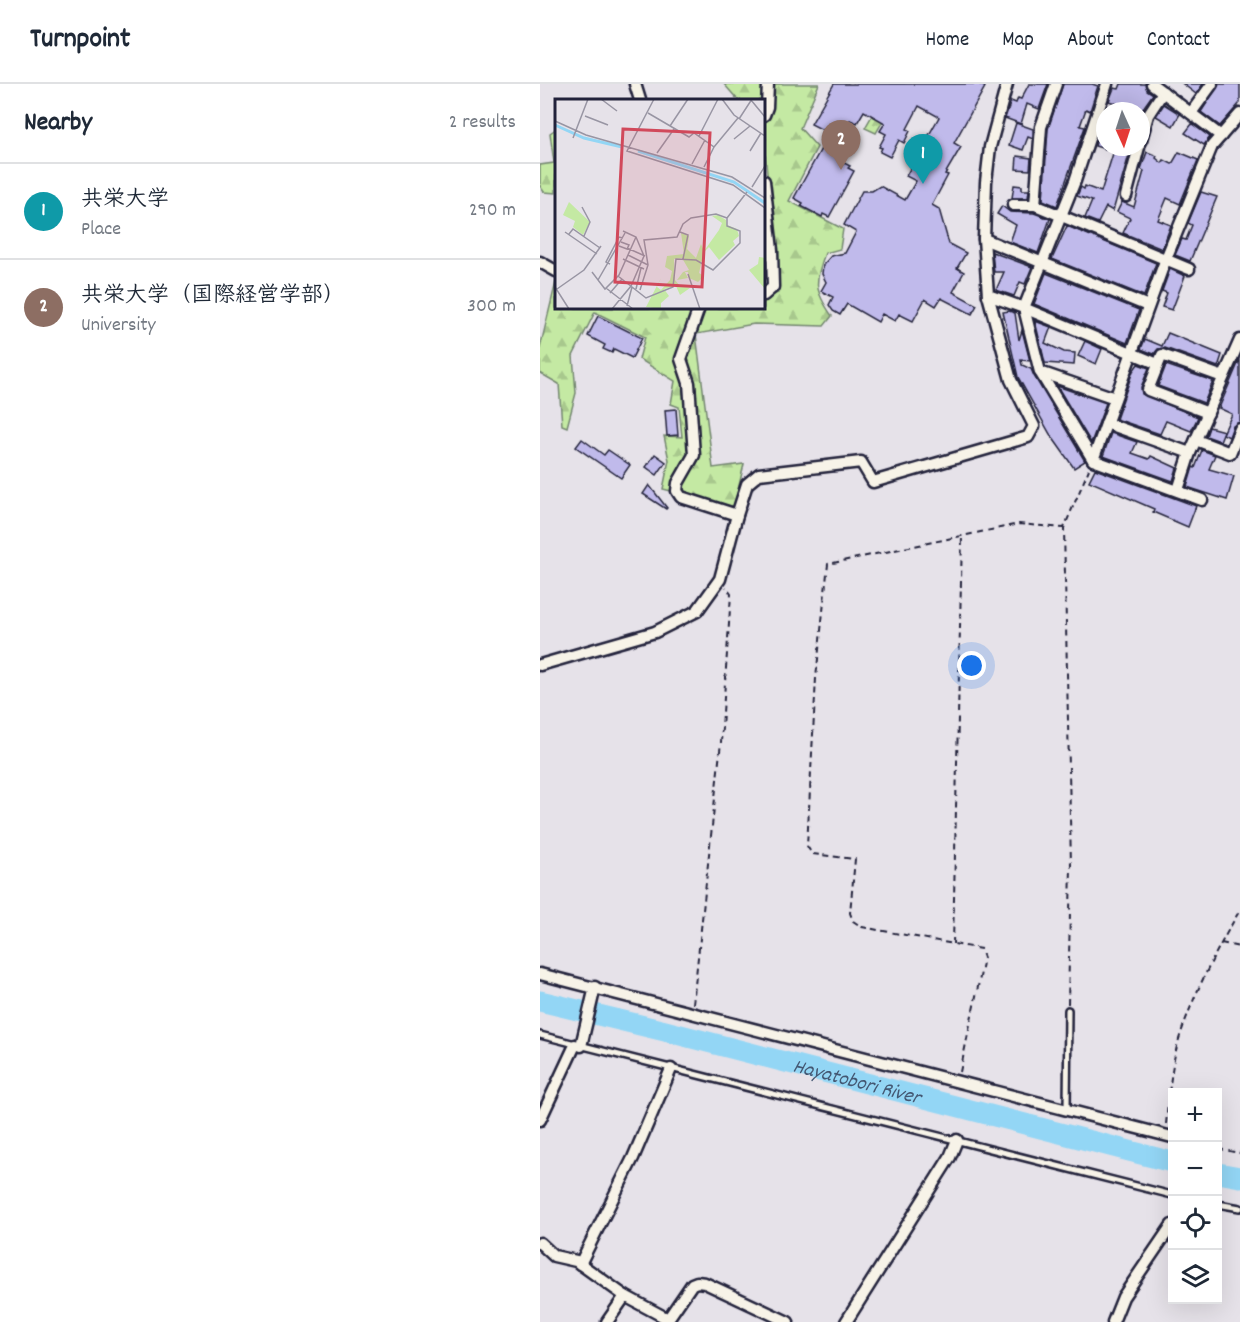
<!DOCTYPE html>
<html lang="en">
<head>
<meta charset="utf-8">
<style>
	:root { --surface:#fff; --page:#f2f2f3; --text:#1f2937; --muted:#747a83; --line:#e0e1e3; --accent:#d1495b }
	body { margin:0; font-family:Dekko,"Klee One",sans-serif; background:var(--page); color:var(--text) }
	.controls { position:absolute; right:18px; bottom:18px; display:grid; overflow:hidden; border-radius:0px; box-shadow:0 6px 24px #0002 }
	.controls button { width:54px; height:54px; display:grid; place-items:center; padding:0; border:0; border-bottom:2px solid var(--line); background:var(--surface); color:var(--text); font:30px sans-serif }
	.compass { position:absolute; left:556px; top:18px; width:54px; height:54px; border-radius:50%; background:var(--surface); box-shadow:0 6px 24px #0002; rotate:177deg }
	.you { position:absolute; left:432px; top:582px; width:21px; height:21px; margin:-15px; border:4px solid #fff; border-radius:50%; background:#1a73e8; box-shadow:0 0 0 9px #1a73e833 }
	.badge { display:grid; place-items:center; width:39px; height:39px; border-radius:50%; background:var(--accent); color:#fff; font-size:20px; font-weight:700 }
	.pin { position:absolute; translate:-50% -50px; filter:drop-shadow(0 2px 3px #0008) }
	.pin::after { content:''; position:absolute; top:32px; width:21px; height:18px; background:inherit; clip-path:polygon(0 0,100% 0,50% 100%) }
	.list { margin:0; padding:0; list-style:none }
	h2 { display:flex; justify-content:space-between; align-items:center; height:78px; margin:0; padding:0 24px; font-size:26px }
	h2 small { font-size:20px; font-weight:400; color:var(--muted) }
	.list li { display:grid; grid-template-columns:39px 1fr auto; gap:18px; align-items:center; box-sizing:border-box; height:96px; padding:0 24px; border-top:2px solid var(--line) }
	.list b { display:block; font-size:22px; white-space:nowrap }
	.list p { margin:0; font-size:20px; white-space:nowrap; color:var(--muted) }
	.list em { font-size:20px; font-style:normal; color:var(--muted) }
	.icon { flex:none; width:33px; height:33px; fill:none; stroke:currentColor; stroke-width:2; stroke-linecap:round; stroke-linejoin:round }
	.map { position:relative; flex:none; width:700px; height:1238px; overflow:hidden }
	header { display:flex; align-items:center; gap:36px; box-sizing:border-box; height:84px; padding:0 30px; background:var(--surface); border-bottom:2px solid var(--line) }
	header strong { font-size:28px }
	nav { display:flex; gap:33px; margin-inline-start:auto; font-size:21px }
	main { display:flex }
	aside { flex:1; background:var(--surface) }
	.map>svg:first-child { display:block }
	.forest { fill:url(#forest-firs); stroke:#73866f; stroke-width:1.5 }
	.lines { fill:none; stroke-linecap:round; stroke-linejoin:round }
	.river { stroke:#93d6f5; stroke-width:21 }
	.building { fill:#c0baeb; stroke:#22223b; stroke-width:1.5 }
	.service-casing { stroke:#22223b; stroke-width:10 }
	.minor-casing { stroke:#22223b; stroke-width:15 }
	.path { stroke:#22223b; stroke-width:2; stroke-dasharray:6 4.5; stroke-linecap:butt }
	.service { stroke:#f7f3e8; stroke-width:5 }
	.minor { stroke:#f7f3e8; stroke-width:10 }
	.labels { text-anchor:middle; stroke-width:4.5; stroke-linejoin:round; paint-order:stroke }
	.water-label { font-size:21px; font-style:italic; fill:#445873; stroke:#f7f3e8 }
	.inset-river { fill:none; stroke:#93d6f5; stroke-width:3 }
	.inset-road { fill:none; stroke:#9895a3; stroke-width:1.5 }
	.view { fill:#d1495b; fill-opacity:0.15; stroke:#d1495b; stroke-width:3 }
	.inset-edge { fill:none; stroke:#22223b; stroke-width:3 }
</style>
</head>
<body>
<header>
<strong>Turnpoint</strong>
<nav><a>Home</a><a>Map</a><a>About</a><a>Contact</a></nav>
</header>
<main>
<aside>
<h2>Nearby<small>2 results</small></h2>
<ul class="list">
<li><span class="badge" style="background:#0f9aa8">1</span><div><b>共栄大学</b><p>Place</p></div><em>290 m</em></li>
<li><span class="badge" style="background:#8d6e63">2</span><div><b>共栄大学（国際経営学部）</b><p>University</p></div><em>300 m</em></li>
</ul>
</aside>
<div class="map">
<svg width="700" height="1238" viewBox="0 0 700 1238">
	<defs>
		<pattern id="forest-firs" width="22" height="20" patternUnits="userSpaceOnUse" patternTransform="scale(1.5)"><rect width="22" height="20" fill="#c4e9a3"/><path d="M5 1l3.5 6h-7zM16 11l3.5 6h-7z" fill="#a8c88d"/></pattern>
	</defs>
	<rect width="100%" height="100%" fill="#e6e2e9"/>
	<filter id="ink" filterUnits="userSpaceOnUse"><feTurbulence type="fractalNoise" baseFrequency=".0167" numOctaves="2"/><feDisplacementMap in="SourceGraphic" scale="12" xChannelSelector="R" yChannelSelector="G"/><feConvolveMatrix kernelMatrix="1 2 1 2 8 2 1 2 1" color-interpolation-filters="sRGB"/></filter>
	<g filter="url(#ink)">
		<g class="forest">
			<path d="M184,0H279L260,44L277,63L249,117L303,145L300,165L285,169C274,199 274,206 292,232L284,242L214,240L156,250L173,384L204,380L194,423L123,405L129,376L124,352L142,353L139,323L131,320L135,297L99,275L105,253L55,228L33,272L36,309L27,343L22,341L19,300L0,289V264L16,198V224H224V214L238,209L224,58V16H198Z"/>
			<path d="M350,0H364L336,49L325,44Z"/>
			<path d="M16,45V109L4,108L0,102V81L14,79L10,49Z"/>
		</g>
		<g class="lines">
			<g class="river">
				<path id="s1" d="M0,917L125,947L632,1078"/>
				<path d="M678,1089L700,1093"/>
			</g>
		</g>
		<g class="building">
			<path d="M294,0H439L445,3L414,59L421,63L405,90L408,91L392,121L399,125L409,160L426,169L417,184L424,188L413,208L437,221L432,230L401,214L396,222L385,215L373,237L359,230L355,237L342,230L338,238L307,220L300,231L293,227L289,221L293,213L281,207L286,198L282,190L283,181L291,172L305,169L316,148L304,141L322,107H332L340,102L365,116L376,97L366,92L399,33L379,22L367,45L370,47L364,59L359,56L350,73L340,68L342,64L339,63L346,50L340,47L345,39L324,27L317,39L310,36L292,69L302,74L304,79L310,82L308,84L314,87L289,133L283,130L282,133L261,122L263,119L254,114L287,54L281,50L283,46L271,40Z"/>
			<path d="M489,0H508L499,25L487,20L481,40L465,34L471,17L476,19L478,14L481,15Z"/>
			<path d="M523,0H552L558,2L550,27L546,25L540,42L545,43L517,122L503,116L508,45Z"/>
			<path d="M581,0H605L607,6L613,10L601,27H588L589,24L569,17L574,4L579,5Z"/>
			<path d="M643,0H663L656,10Z"/>
			<path d="M679,0H700V19L680,42L661,28Z"/>
			<path d="M624,20L640,30L633,42L616,32Z"/>
			<path d="M476,39L493,45V55L488,53L483,66L469,61Z"/>
			<path d="M652,40L670,53L664,61L645,49Z"/>
			<path d="M558,50L565,54V65L555,62Z"/>
			<path d="M575,63L591,64L573,127L566,123L558,139L545,134L552,117L537,112L541,103L544,105L545,102L561,108Z"/>
			<path d="M607,68L617,72L616,74L622,79L624,76L632,80L639,68L658,76L640,120L627,114L618,136L631,141L622,165L583,149L590,134L577,128L582,118L594,123L604,87L601,85Z"/>
			<path d="M477,72L491,74L490,86L476,85Z"/>
			<path d="M474,101L482,102V106H489L488,114H472Z"/>
			<path d="M661,108L677,113L650,177L635,171L642,155L646,156L652,141L648,139Z"/>
			<path d="M462,122L470,128L494,129L510,135L498,169L470,158L476,141L457,130Z"/>
			<path d="M527,142L616,179L604,212L512,175Z"/>
			<path d="M452,168L492,183L485,200L480,198L474,212L456,206L464,188H454Z"/>
			<path d="M630,185L645,192L632,226L622,223L627,209L622,207Z"/>
			<path d="M506,189L599,226L587,259L494,220Z"/>
			<path d="M469,227L475,229L479,256L482,246L490,277L481,276L482,281L491,285L494,292L545,377L534,384L510,350L478,293L463,228Z"/>
			<path d="M58,232L102,254L92,274L74,265L72,269L63,265L65,261L48,252Z"/>
			<path d="M495,237L511,243L505,259L524,268L535,269L534,281L505,279Z"/>
			<path d="M628,249L682,271L678,283L625,264L618,265L614,270L601,265L605,255L622,262Z"/>
			<path d="M545,257L562,265L556,280L538,272Z"/>
			<path d="M700,275V338L693,342L689,353L683,350L692,330L679,324Z"/>
			<path d="M598,280L609,284L601,303L602,310L658,333L651,347L626,337L620,350L576,335L593,287Z"/>
			<path d="M626,281L673,297L664,319L618,302Z"/>
			<path d="M517,302L566,319L551,359Z"/>
			<path d="M136,325L138,351L127,352L125,326Z"/>
			<path d="M669,343L684,347L680,357L666,352Z"/>
			<path d="M571,349L597,358L592,369L609,375L611,372L637,384L633,397L563,372Z"/>
			<path d="M42,355L64,371L68,366L90,381L81,394L36,363Z"/>
			<path d="M662,366L675,371L669,385L694,392L687,416L647,403L653,383L655,384Z"/>
			<path d="M115,370L126,378L117,391L106,383Z"/>
			<path d="M555,385L656,422L648,443L613,428L614,425L549,397Z"/>
			<path d="M109,401L127,424L126,425L103,410Z"/>
		</g>
		<g class="lines">
			<defs>
				<g id="service">
					<path d="M0,951L632,1111"/>
					<path d="M527,1025L528,926"/>
					<path d="M678,1120L700,1124"/>
				</g>
				<g id="minor">
					<path d="M95,0L100,16"/>
					<path d="M567,0L535,97L484,224L500,288L553,376L662,416"/>
					<path d="M612,0L681,52"/>
					<path d="M651,29L672,0"/>
					<path d="M224,31L227,23L228,0"/>
					<path d="M601,56L608,31L623,8"/>
					<path d="M224,97L232,166L233,203L224,211"/>
					<path d="M586,112L599,63"/>
					<path d="M473,121H495L649,185"/>
					<path d="M495,121L501,43L516,0"/>
					<path d="M444,155L608,222"/>
					<path d="M0,178L16,187"/>
					<path d="M448,211L484,224L618,280"/>
					<path d="M159,224L141,275L149,299L154,371L138,399L137,407L141,413L197,431"/>
					<path d="M500,288L575,314"/>
					<path d="M668,329L608,306L622,271L683,293"/>
					<path d="M566,339L650,369"/>
					<path d="M656,356L690,369L700,345"/>
					<path d="M553,376L625,177L672,62L700,30"/>
					<path d="M638,406L650,369L700,256"/>
					<path d="M0,581L115,548L157,527L180,495L197,431L207,400L219,390L321,378L333,398L488,353L494,342L471,296L448,211L444,155L446,98L450,63L467,0"/>
					<path d="M0,890L632,1053"/>
					<path d="M41,962L55,903"/>
					<path d="M0,1036L35,961"/>
					<path d="M0,1159L14,1172L36,1177L85,1212L128,1235L152,1200L157,1198L165,1199L248,1238"/>
					<path d="M40,1180L93,1074L131,985"/>
					<path d="M67,1238L85,1212"/>
					<path d="M306,1238L410,1073L417,1056"/>
					<path d="M573,1238L583,1213L632,1141"/>
				</g>
			</defs>
			<use href="#service" class="service-casing"/>
			<use href="#minor" class="minor-casing"/>
			<g class="path">
				<path d="M681,859L700,863"/>
				<path d="M413,860L422,452"/>
				<path d="M153,920L181,658L191,510L186,503"/>
				<path d="M528,920L531,782L524,444L549,385"/>
				<path d="M420,988L444,874L441,865L322,843L313,837L310,829L315,775L272,770L267,762L276,594L288,480L479,440L524,444"/>
				<path d="M626,1040C629,1010 631,980 640,952C654,909 677,865 700,826"/>
				<path d="M678,1065L700,1069"/>
			</g>
			<use href="#service" class="service"/>
			<use href="#minor" class="minor"/>
		</g>
	</g>
	<g class="labels">
		<g class="water-label">
			<text dy="7" stroke="none"><textPath href="#s1" startOffset="327">Hayatobori River</textPath></text>
		</g>
	</g>
	<g transform="translate(15 15)">
		<rect width="210" height="210" fill="#e6e2e9"/>
		<path d="M14,103L35,123L28,136L18,128L20,122L8,116ZM163,116L171,121L172,126L182,130L184,137L178,142L180,146L164,161L154,148L149,153L144,174L149,177L143,183L134,179L133,173H130L133,179L122,181L128,173L134,171L127,159L119,160L120,181L125,187L135,189L125,196L121,187L109,190L114,197L106,204V210L91,208L106,179L102,188L106,191L115,181L117,172L110,168L112,157L129,155L126,134L134,137L132,150L141,159L146,145L149,152L164,131L167,124L157,117ZM204,158L210,159V190L194,171L203,165Z" fill="#c4e9a3"/>
		<path class="inset-river" d="M0,26L29,39L67,48M83,52L179,83L210,104"/>
		<path class="inset-road" d="M46,0L62,12M99,0L72,52L178,86L210,109M167,0L179,16L210,37M196,1L210,18M93,14L134,38L139,34L159,48L149,68M30,17L53,26M184,20L197,0M0,22L31,36L177,78L210,99M115,27L133,0M144,37L163,0M18,39L33,0M179,40L195,27M159,48L183,19M195,52L206,34M102,54L119,30M137,65L150,41M197,88L210,67M27,108L35,123L29,137M10,133L42,155M125,133L133,136L128,160M14,135L18,130L45,149M64,147L72,150L74,146L66,143M72,149L90,157M73,156L93,166M68,160L89,170M55,165L51,163L64,138L68,139M37,173L43,181L70,134M133,175L145,210M63,177L91,199L118,188L121,160L141,161L158,171L185,144V132L172,127V119L192,93M43,181L50,190L64,176L81,138M0,188L14,210M51,189L78,210M2,190L29,171L46,147M81,190L86,169M85,191L93,166L89,141L122,138L128,125L136,119L161,115L172,119M55,194L67,180M72,207L77,188M57,210L76,187L89,157L81,138L68,132"/>
		<path class="view" d="M68,30L155,34L147,188L60,183Z"/>
		<rect width="210" height="210" class="inset-edge"/>
	</g>
</svg>
<div class="controls">
<button>+</button>
<button>−</button>
<button><svg class="icon" aria-label="locate" viewBox="0 0 24 24"><circle cx="12" cy="12" r="6"/><path d="M12 2v4M12 18v4M2 12h4M18 12h4"/></svg></button>
<button><svg class="icon" aria-label="layers" viewBox="0 0 24 24"><path d="M12 4l9 5-9 5-9-5zM3 14l9 5 9-5"/></svg></button>
</div>
<svg class="compass" viewBox="-18 -18 36 36"><path d="M0-13l5 13h-10z" fill="#e53935"/><path d="M0 13l5-13h-10z" fill="#747a83"/></svg>
<div class="you"></div>
<div class="pin badge" style="left:383px;top:100px;background:#0f9aa8">1</div>
<div class="pin badge" style="left:301px;top:86px;background:#8d6e63">2</div>
</div>
</main>
</body>
</html>
